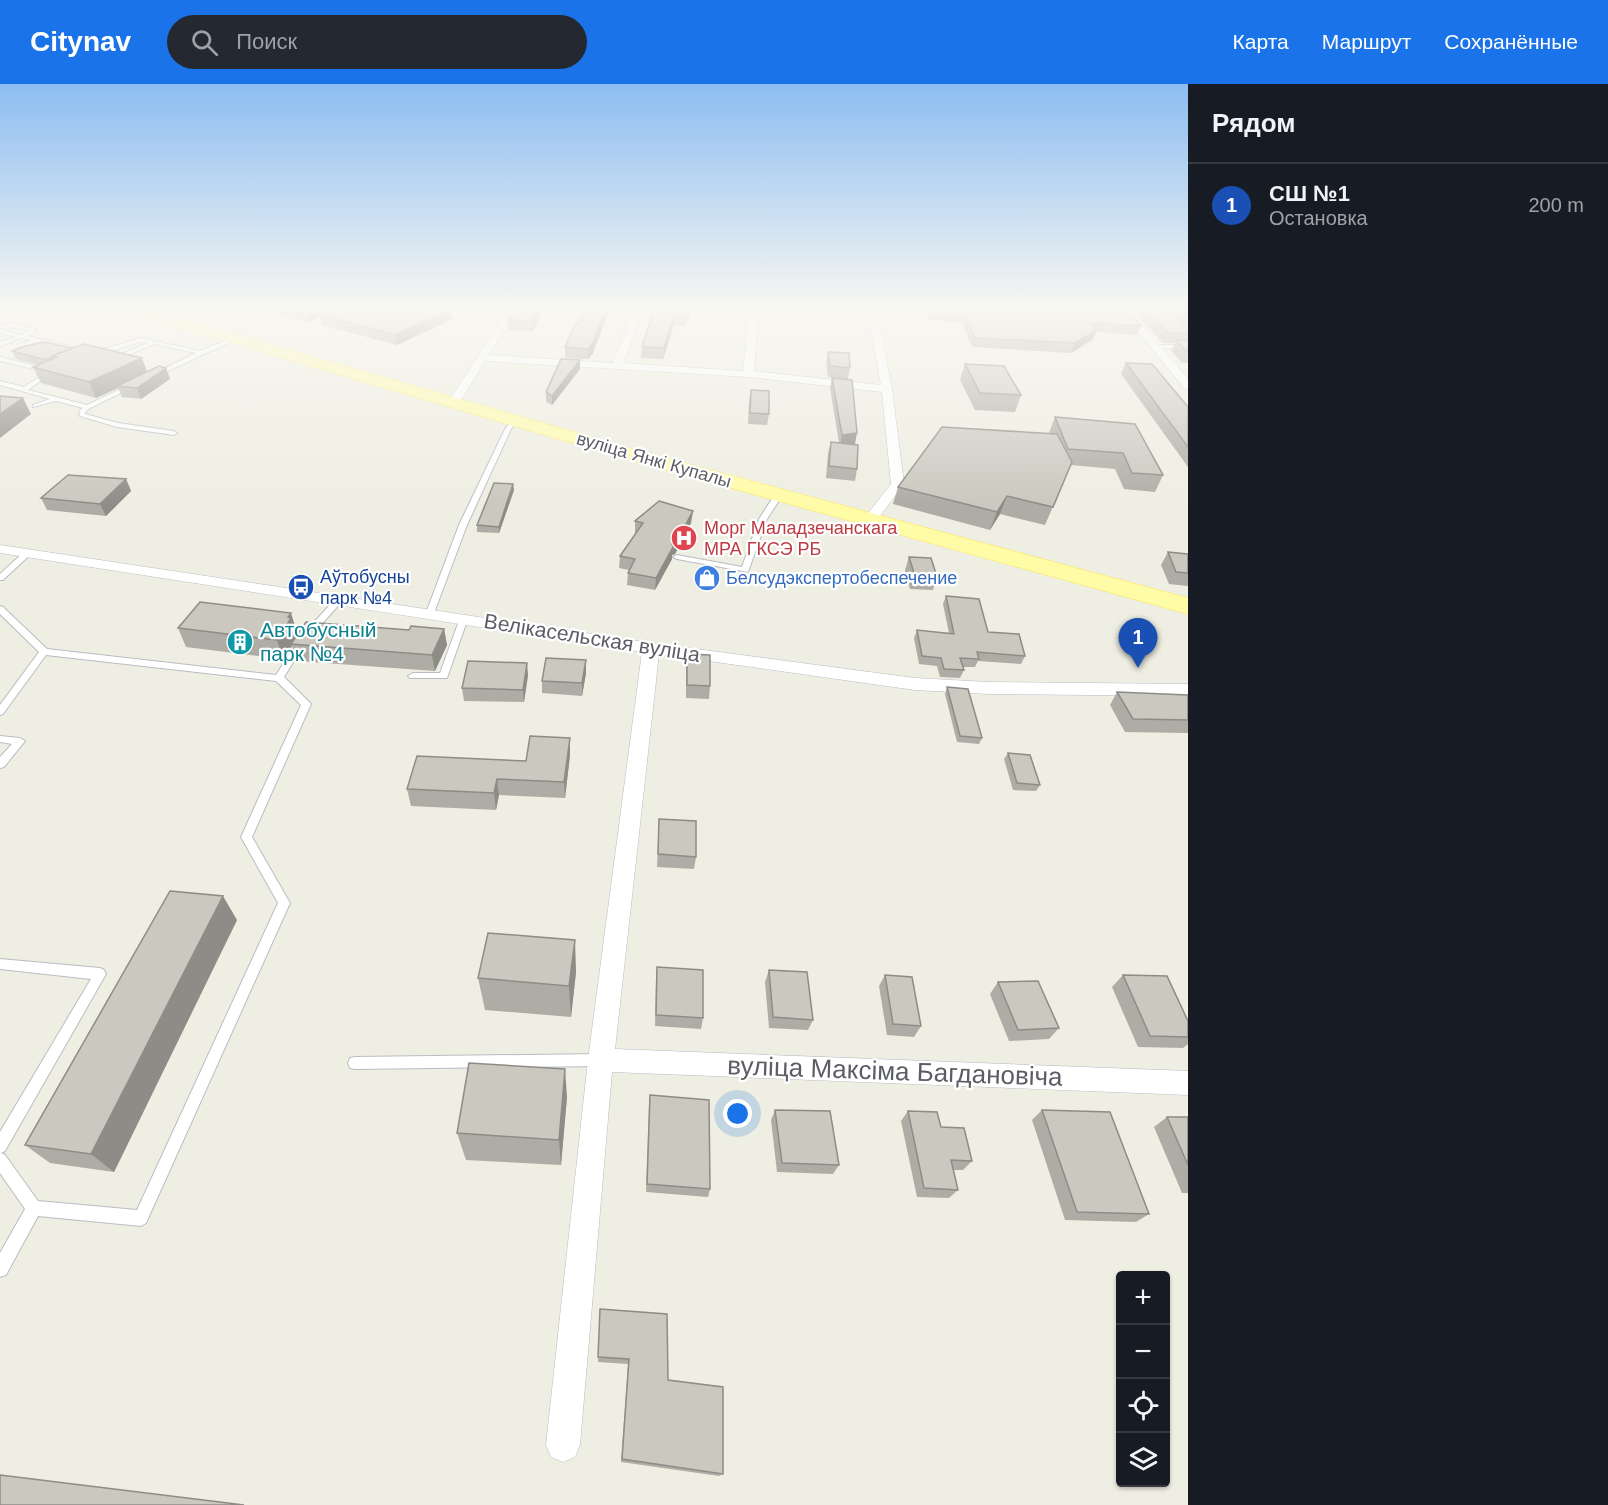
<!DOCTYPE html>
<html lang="ru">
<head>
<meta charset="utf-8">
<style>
	:root { --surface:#171b24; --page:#242831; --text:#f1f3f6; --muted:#9ea1a6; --line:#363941; --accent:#1a73e8 }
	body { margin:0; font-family:Helvetica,sans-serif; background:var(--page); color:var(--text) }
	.controls { position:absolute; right:18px; bottom:18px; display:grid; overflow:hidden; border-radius:6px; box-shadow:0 2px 4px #0004 }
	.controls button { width:54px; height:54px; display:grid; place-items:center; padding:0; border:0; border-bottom:2px solid var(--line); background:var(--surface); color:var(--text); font:30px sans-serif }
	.you { position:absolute; left:738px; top:1030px; width:21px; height:21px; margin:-15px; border:4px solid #fff; border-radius:50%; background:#1a73e8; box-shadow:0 0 0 9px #1a73e833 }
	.badge { display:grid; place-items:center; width:39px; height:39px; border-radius:50%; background:var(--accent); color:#fff; font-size:20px; font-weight:700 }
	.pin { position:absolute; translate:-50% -50px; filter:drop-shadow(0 2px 3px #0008) }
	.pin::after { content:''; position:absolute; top:32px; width:21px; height:18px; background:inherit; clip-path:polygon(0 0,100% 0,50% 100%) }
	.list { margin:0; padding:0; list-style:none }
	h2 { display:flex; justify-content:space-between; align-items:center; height:78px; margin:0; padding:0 24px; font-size:26px }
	h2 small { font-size:20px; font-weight:400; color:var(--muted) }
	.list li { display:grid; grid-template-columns:39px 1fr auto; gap:18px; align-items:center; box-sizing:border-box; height:84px; padding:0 24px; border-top:2px solid var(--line) }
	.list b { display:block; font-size:22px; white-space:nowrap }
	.list p { margin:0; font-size:20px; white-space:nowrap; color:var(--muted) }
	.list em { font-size:20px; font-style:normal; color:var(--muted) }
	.icon { flex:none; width:33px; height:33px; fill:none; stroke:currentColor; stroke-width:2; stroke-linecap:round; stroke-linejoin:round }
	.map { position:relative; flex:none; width:1188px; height:1421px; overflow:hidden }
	header { display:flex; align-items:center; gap:36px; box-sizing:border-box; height:84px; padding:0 30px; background:var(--accent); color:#fff }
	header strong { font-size:28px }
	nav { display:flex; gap:33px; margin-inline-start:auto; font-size:21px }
	.search { width:420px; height:54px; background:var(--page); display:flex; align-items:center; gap:15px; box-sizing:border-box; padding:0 21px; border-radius:33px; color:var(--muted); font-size:22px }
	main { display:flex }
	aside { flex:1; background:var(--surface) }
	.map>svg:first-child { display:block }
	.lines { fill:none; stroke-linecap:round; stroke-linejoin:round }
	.service-casing { stroke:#babcc3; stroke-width:2 }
	.minor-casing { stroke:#babcc3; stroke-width:1 }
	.primary-casing { stroke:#ffe44c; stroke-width:1 }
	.service { fill:#fff; fill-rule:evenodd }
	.minor { fill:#fff; fill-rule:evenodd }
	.primary { fill:#fffca8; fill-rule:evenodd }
	.wall { fill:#aeaca4 }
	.shaded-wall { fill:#8d8c86 }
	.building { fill:#cac8bf; stroke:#8d8c86; stroke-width:1.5 }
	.labels { text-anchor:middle; stroke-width:4.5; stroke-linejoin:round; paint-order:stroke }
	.far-street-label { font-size:18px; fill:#5b5e65; stroke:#fff }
	.far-health-label { font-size:18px; fill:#be3a42; stroke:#fff; text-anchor:start }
	.far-transit-label { font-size:18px; fill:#164399; stroke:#fff; text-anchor:start }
	.far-shop-label { font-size:18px; fill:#366cbe; stroke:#fff; text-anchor:start }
	.culture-label { font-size:21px; fill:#0d838f; stroke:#fff; text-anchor:start }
	.street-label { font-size:21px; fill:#5b5e65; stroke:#fff }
	.near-street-label { font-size:26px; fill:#5b5e65; stroke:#fff }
</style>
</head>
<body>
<header>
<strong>Citynav</strong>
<div class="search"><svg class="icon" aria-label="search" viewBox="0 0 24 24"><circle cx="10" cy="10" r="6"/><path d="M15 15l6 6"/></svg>Поиск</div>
<nav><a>Карта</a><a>Маршрут</a><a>Сохранённые</a></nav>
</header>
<main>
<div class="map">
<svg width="1188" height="1421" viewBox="0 0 1188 1421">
	<rect width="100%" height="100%" fill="#efeee2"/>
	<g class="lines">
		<defs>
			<g id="service">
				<path d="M11,239L36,245L33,250L27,252L94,268L141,254L200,267L234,253L239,254L155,293L153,292V290L196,269L154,260L115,277L112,275L113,274L148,259L141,258L94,272L37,258L18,263V261L31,256L22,254L0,262V258L16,253L0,249V242ZM11,243L30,247L21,251L0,245Z"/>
				<path d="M1153,261H1188V265L1151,264Z"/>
				<path d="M0,273L48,285L49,286L46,288L0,277Z"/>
				<path d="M47,288L52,289L28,306L87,321L131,300H135V302L90,324L85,328V330L118,339L174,347L177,349L174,351L117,343L80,332L79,327L83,324L56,317L33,323V321L50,315L0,301V297L24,303Z"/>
				<path d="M514,334L519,335L511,345L467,441L434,529L433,531H427L426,529L459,441L505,345Z"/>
				<path d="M775,410L782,412L767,435L748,488L677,475L673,473L677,471L742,483L759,435Z"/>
				<path d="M25,467H28L32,469L3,496H0V490Z"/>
				<path d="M337,513H340L344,515L314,549H308V545Z"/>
				<path d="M0,522L3,523L47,565L276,591L298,557H304L305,559L284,593L311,620L252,753L290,819L146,1139L141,1142L38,1132L6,1191L0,1193V1169L25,1125L0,1089V1048L91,895L0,885V875L100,884L104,886L106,890L5,1067L1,1069L5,1071L38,1117L137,1126L278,819L241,753L301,621L276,597L46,571L3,630L0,631V621L39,568L0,530Z"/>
				<path d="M464,531L468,534L447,594H410L408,592L413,589H440L460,534Z"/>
				<path d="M0,652L20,654L25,657L4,683L0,684V673L12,660L0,658Z"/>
				<path d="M601,970L606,971L608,976L606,981L601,982L355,985L350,984L348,979L350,974L355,973Z"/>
			</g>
			<g id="minor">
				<path d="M6,222H17L0,232V225Z"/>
				<path d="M248,222H258L222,251H216V247Z"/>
				<path d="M426,222H443L503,234L511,222H519L489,271L613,279L635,222H644L623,279L743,287L750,222H759L754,287L881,301L867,222H876L892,305L904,400L874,440H864L862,437L891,400L882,308L748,293L485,277L459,319H451L449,317L500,239Z"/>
				<path d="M1117,222H1126L1188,295V305L1184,304Z"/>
				<path d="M0,461L651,559L915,594L989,598L1188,600V612L989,610L915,606L659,570L615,965L1188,987V1011L612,988L580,1361L575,1373L563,1378L551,1373L546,1361L588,976L642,568L0,469Z"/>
			</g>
			<path id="primary" d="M114,222H136L647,369L1188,514V530L633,377L116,225Z"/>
		</defs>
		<use href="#service" class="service-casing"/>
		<use href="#minor" class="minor-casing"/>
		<use href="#primary" class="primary-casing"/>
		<use href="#service" class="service"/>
		<use href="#minor" class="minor"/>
		<use href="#primary" class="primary"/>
	</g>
	<g class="wall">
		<path d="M258,222H438L452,235L397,261L322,241L320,232L309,238L259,224Z"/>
		<path d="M463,222H482L473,226L463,224Z"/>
		<path d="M545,222L533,247L509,246L508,236Z"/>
		<path d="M655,222H694L685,242L674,241L663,275L641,274L642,263Z"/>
		<path d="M923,222H1095L1141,242L1137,251L1096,248L1093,255L1071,269L972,263L962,238L930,236Z"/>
		<path d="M1128,222H1188V241H1184L1188,245V279H1182L1171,267L1175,259H1163Z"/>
		<path d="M579,239L593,269L588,275L565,274V263Z"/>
		<path d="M26,262L147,288L166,284L170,295L141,315L122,313L118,304L96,314L41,299L33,283L39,281L16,275L12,267Z"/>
		<path d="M828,268L850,284L848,295L828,293L826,279Z"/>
		<path d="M580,276V285L552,321L546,318V308Z"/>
		<path d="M1126,279L1188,323V383L1121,290Z"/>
		<path d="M965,280L1021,311L1015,328L975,326L960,296Z"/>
		<path d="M832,294L855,360L857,385L855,397L826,394L828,369L831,358L839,359L830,304Z"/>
		<path d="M751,306L769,330L767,341L748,340L749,317Z"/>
		<path d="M1055,333L1163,391L1155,408L1124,405L1115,385L1071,381L1045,441L1000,430L990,446L893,420L898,403L1049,349Z"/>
		<path d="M126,395L131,407L106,432L47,426L41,414Z"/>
		<path d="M513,400L514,406L499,449L477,448V441Z"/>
		<path d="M635,437L691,439L675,470L672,471V475L655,506L627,501L628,489L629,486L619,484L620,472L636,449L635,448Z"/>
		<path d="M1168,468L1188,489V502L1169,500L1161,481Z"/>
		<path d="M909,473L937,493L933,506L910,505L905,486Z"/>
		<path d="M946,512L988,548L1025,572L1021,580L978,577L975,583H963L964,586L960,594L940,593L937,582L919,580L914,554L917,546L949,549L943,520Z"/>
		<path d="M178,544L297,548L296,549L297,551L444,545L447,561L435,587L297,577L292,562L283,575L186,563Z"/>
		<path d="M687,570L710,602L709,615L686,614V583Z"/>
		<path d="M586,589L582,612L542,609V597Z"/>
		<path d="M528,591L524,618L464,617L462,604Z"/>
		<path d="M947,603L982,654L979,660L957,658L945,610Z"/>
		<path d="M1117,608L1188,611V649L1125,648L1110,621Z"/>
		<path d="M1008,669L1040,701L1036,707L1013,706L1004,675Z"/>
		<path d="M570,671L565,714L499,711L496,726L411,722L407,705L526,677Z"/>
		<path d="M659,735L696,773L694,785L657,783Z"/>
		<path d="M237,836L114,1088L50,1079L25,1061Z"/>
		<path d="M657,883L703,934L701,945L655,942L656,894Z"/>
		<path d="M769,886L813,936L808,946L769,944L765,898Z"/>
		<path d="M576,888L571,933L485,926L478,894Z"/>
		<path d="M885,891L921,942L914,953L887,951L879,902Z"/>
		<path d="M1123,891L1188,937V960L1183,964L1138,963L1112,903Z"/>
		<path d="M998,898L1059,944L1049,955L1009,957L990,910Z"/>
		<path d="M650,1011L710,1105L708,1113L646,1108L649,1021Z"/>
		<path d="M567,1013L561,1081L466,1076L457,1049Z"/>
		<path d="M775,1026L839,1081L833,1090L777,1088L771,1036Z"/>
		<path d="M1042,1026L1149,1130L1136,1138L1065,1136L1032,1036Z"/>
		<path d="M908,1027L972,1077L963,1086H953L958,1106L949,1114L917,1113L901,1037Z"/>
		<path d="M1167,1033H1188V1109H1182L1154,1043Z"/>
		<path d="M600,1225L668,1296L723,1390L719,1392L621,1378L628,1280L598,1278Z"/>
	</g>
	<g class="shaded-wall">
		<path d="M319,222H328L330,228L320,231V232L309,238L306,228Z"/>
		<path d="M473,222H482L473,226Z"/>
		<path d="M540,222H545L533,247L532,237Z"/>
		<path d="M607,222H611L593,269L588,275V265Z"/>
		<path d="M690,222H694L685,242L686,231Z"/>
		<path d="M451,225L452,235L397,261L395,251Z"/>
		<path d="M674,231V241L663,275L664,264Z"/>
		<path d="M1097,246L1093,255L1071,269L1075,259Z"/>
		<path d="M142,274L148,290L117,302L118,304L96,314L89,298Z"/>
		<path d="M580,276V285L552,321V312Z"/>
		<path d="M166,284L170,295L141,315L137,304Z"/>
		<path d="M23,314L31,330L0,354V330Z"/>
		<path d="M857,349L855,360L840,362L842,351Z"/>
		<path d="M126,395L131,407L106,432L100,420Z"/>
		<path d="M513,400L514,406L499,449V443Z"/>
		<path d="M1007,412L1000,430L990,446L997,428Z"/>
		<path d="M693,427L691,439L675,470L672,471V475L655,506L656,494L672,460Z"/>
		<path d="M291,529L297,548L296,549L297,552L291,560L292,562L283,575L277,556L288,533Z"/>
		<path d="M444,545L447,561L435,587L432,571Z"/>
		<path d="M586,576V589L582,612V599Z"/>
		<path d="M527,579L528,591L524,618L523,606Z"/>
		<path d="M570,654V671L565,714L564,698Z"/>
		<path d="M497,695L499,711L496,726L494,709Z"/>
		<path d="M223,812L237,836L114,1088L91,1070Z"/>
		<path d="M575,856L576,888L571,933L569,902Z"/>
		<path d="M565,985L567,1013L561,1081L559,1056Z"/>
	</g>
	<g class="building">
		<path d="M284,222H319L306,228Z"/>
		<path d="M330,222H438L451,225L395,251L320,231L331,222Z"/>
		<path d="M517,222H540L532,237L508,236Z"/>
		<path d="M589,222H607L593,258L588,265L565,263L576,239H579Z"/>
		<path d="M655,222H690L686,231H674L664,264L642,263Z"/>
		<path d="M930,222H1095L1125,223L1141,242L1091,239L1097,246L1075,259L975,254L965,229L932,227Z"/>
		<path d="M1140,222H1188V232L1174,231L1188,245V249H1168Z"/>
		<path d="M1176,256L1188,257V268H1187Z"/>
		<path d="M44,258L72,264L52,272L53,273L46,276L12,267L26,262Z"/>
		<path d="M84,260L142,274L89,298L33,283L57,273L52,272Z"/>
		<path d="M828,268L849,269L850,284L830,282Z"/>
		<path d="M561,275L580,276L552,312L546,308Z"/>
		<path d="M1126,279L1152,280L1188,323V363Z"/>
		<path d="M965,280L1004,282L1021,311L980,309Z"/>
		<path d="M159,282L166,284L137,304L117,302Z"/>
		<path d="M832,294L852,296L857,349L842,351Z"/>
		<path d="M751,306L769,307V330L750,329Z"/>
		<path d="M0,312L23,314L0,330Z"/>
		<path d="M1055,333L1135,340L1163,391L1132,389L1123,369L1068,365Z"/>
		<path d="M942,343L1057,350L1072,378L1053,423L1007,412L997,428L898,403Z"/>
		<path d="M831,358L858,361L857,385L829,382Z"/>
		<path d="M68,391L126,395L100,420L41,414Z"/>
		<path d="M494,399L513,400L499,443L477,441Z"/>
		<path d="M659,417L693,427L676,458L672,460L673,463L656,494L628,489L635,475L620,472L643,439L635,437Z"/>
		<path d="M1168,468L1188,470V489L1176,488Z"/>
		<path d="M909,473L931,474L937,493L915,492Z"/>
		<path d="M946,512L979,515L988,548L1019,550L1025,572L977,568L979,575L960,574L964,586L944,585L941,574L922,572L917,546L954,550Z"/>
		<path d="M200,518L291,529L288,533L291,534L277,556L178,544Z"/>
		<path d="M306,538L409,546L411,542L444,545L432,571L291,560Z"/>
		<path d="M687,570L710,571V602L687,601Z"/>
		<path d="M546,574L586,576L582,599L542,597Z"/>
		<path d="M468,577L527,579L523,606L462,604Z"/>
		<path d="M947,603L968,605L982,654L960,652Z"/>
		<path d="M1117,608L1188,611V636L1133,635Z"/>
		<path d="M530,652L570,654L564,698L497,695L494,709L407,705L417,672L526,677Z"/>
		<path d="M1008,669L1030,671L1040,701L1017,699Z"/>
		<path d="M659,735L696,737V773L658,770Z"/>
		<path d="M170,807L223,812L91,1070L25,1061Z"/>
		<path d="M488,849L575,856L569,902L478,894Z"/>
		<path d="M657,883L703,886V934L656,931Z"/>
		<path d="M769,886L807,888L813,936L773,933Z"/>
		<path d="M885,891L912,893L921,942L893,940Z"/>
		<path d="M1123,891L1167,892L1188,937V953L1150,952Z"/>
		<path d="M1038,897L1059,944L1018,946L998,898Z"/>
		<path d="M469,979L565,985L559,1056L457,1049Z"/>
		<path d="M650,1011L709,1016L710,1105L647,1100Z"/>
		<path d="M775,1026L830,1027L839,1081L782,1079Z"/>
		<path d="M1042,1026L1110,1028L1149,1130L1077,1128Z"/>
		<path d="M908,1027L937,1028L941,1043L964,1044L972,1077L951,1076L958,1106L924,1104Z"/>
		<path d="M1167,1033H1188V1081Z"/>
		<path d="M600,1225L667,1230L668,1296L723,1303V1390L622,1375L629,1275L598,1273Z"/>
		<path d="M0,1391L244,1421H0Z"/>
	</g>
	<linearGradient id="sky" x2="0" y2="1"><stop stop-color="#8cbdf1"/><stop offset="0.53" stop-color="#f8f7f2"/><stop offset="1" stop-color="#f8f7f2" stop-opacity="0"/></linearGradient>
	<rect width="1188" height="421" fill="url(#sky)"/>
	<defs>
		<symbol id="hospital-disc" viewBox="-11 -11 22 22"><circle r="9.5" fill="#e0444e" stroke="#fff"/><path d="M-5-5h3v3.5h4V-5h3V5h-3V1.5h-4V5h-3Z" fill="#fff"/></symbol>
		<symbol id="shop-disc" viewBox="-11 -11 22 22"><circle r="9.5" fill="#3f7fe0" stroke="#fff"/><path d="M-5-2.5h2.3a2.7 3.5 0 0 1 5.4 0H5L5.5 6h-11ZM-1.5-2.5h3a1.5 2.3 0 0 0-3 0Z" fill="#fff"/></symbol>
		<symbol id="bus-disc" viewBox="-11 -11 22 22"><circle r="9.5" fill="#1a4fb4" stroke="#fff"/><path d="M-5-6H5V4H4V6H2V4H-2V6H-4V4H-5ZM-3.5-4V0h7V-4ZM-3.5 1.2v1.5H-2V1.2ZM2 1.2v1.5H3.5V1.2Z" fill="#fff"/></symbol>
		<symbol id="building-disc" viewBox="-11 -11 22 22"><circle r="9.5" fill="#0f9aa8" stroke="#fff"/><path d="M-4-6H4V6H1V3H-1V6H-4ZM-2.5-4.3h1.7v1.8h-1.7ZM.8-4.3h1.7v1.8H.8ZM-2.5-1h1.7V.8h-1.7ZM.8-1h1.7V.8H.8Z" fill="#fff"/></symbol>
	</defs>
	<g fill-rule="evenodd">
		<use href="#hospital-disc" x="669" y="439" width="30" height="30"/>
		<use href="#shop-disc" x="692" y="479" width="30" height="30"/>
		<use href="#bus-disc" x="286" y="488" width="30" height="30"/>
		<use href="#building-disc" x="225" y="543" width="30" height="30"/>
	</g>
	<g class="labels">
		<g class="far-street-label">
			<text transform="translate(654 376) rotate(16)" y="6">вуліца Янкі Купалы</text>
		</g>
		<g class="far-health-label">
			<text x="704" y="450">Морг Маладзечанскага<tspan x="704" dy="21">МРА ГКСЭ РБ</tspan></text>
		</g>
		<g class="far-transit-label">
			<text x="320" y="499">Аўтобусны<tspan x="320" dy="21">парк №4</tspan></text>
		</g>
		<g class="far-shop-label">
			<text x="726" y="500">Белсудэкспертобеспечение</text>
		</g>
		<g class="culture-label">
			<text x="260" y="553">Автобусный<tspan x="260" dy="24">парк №4</tspan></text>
		</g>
		<g class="street-label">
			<text transform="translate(592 554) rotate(9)" y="7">Велікасельская вуліца</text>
		</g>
		<g class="near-street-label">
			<text transform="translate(895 987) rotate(2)" y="9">вуліца Максіма Багдановіча</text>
		</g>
	</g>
</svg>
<div class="controls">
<button>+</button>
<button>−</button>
<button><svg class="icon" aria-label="locate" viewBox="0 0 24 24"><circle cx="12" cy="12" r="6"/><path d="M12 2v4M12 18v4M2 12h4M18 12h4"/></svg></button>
<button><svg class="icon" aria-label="layers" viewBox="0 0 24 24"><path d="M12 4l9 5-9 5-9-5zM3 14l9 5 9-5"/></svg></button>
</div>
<div class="you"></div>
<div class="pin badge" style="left:1138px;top:584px;background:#1a4fb4">1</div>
</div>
<aside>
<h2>Рядом<small></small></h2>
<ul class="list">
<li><span class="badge" style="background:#1a4fb4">1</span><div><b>СШ №1</b><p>Остановка</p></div><em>200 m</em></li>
</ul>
</aside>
</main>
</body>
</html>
